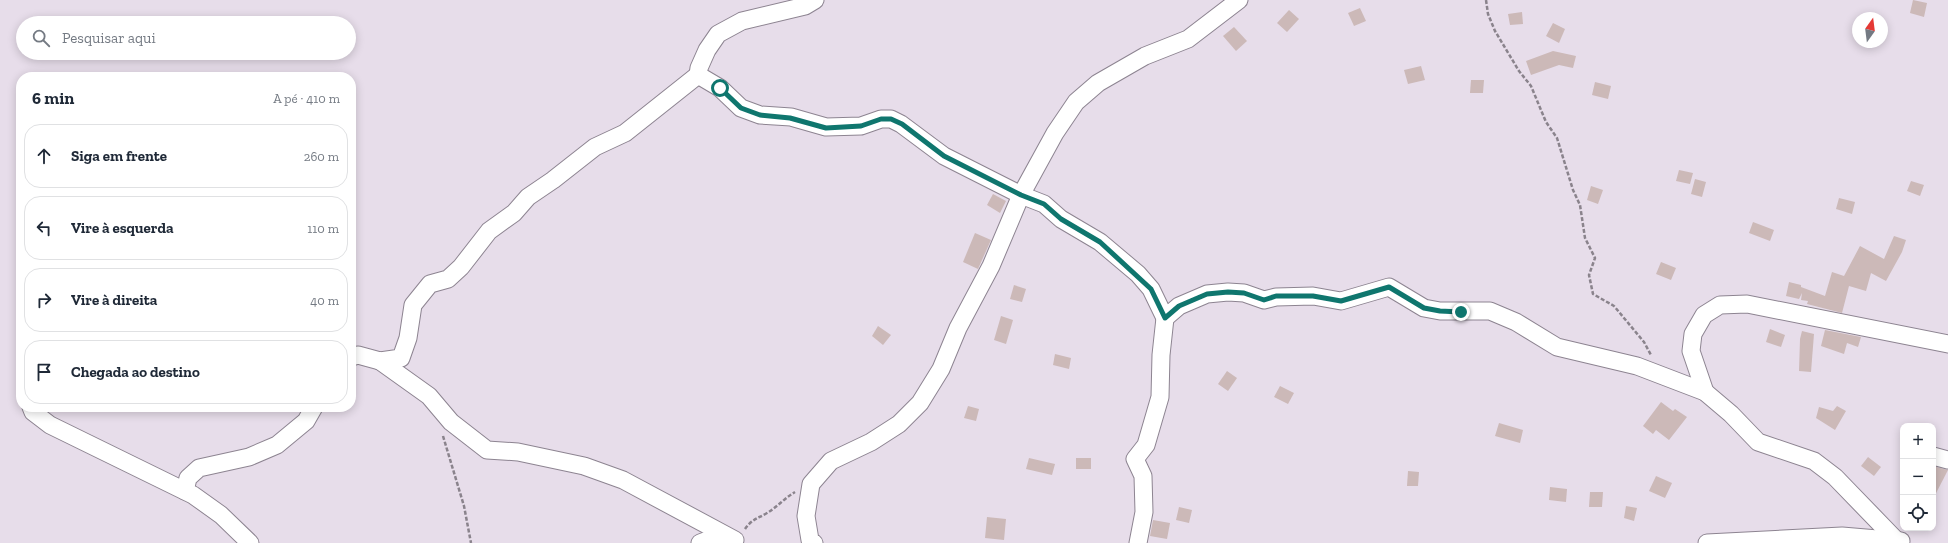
<!DOCTYPE html>
<html lang="pt">
<head>
<meta charset="utf-8">
<style>
	:root { --surface:#fff; --page:#f6f6f7; --text:#1f2937; --muted:#747a83; --line:#e0e1e3 }
	body { margin:0; font-family:"Zilla Slab",serif; background:var(--page); color:var(--text) }
	.controls { position:absolute; right:12px; bottom:12px; display:grid; overflow:hidden; border-radius:8px; box-shadow:0 2px 10px #0003 }
	.controls button { width:36px; height:36px; display:grid; place-items:center; padding:0; border:0; border-bottom:1px solid var(--line); background:var(--surface); color:var(--text); font:20px sans-serif }
	.compass { position:absolute; left:1852px; top:12px; width:36px; height:36px; border-radius:50%; background:var(--surface); box-shadow:0 2px 10px #0003; rotate:14deg }
	.stop { position:absolute; width:12px; height:12px; margin:-9px; border:3px solid #0f766e; border-radius:50%; background:#fff }
	.stop.end { background:#0f766e; border-color:#fff; box-shadow:0 1px 4px #0008 }
	.list { margin:0; padding:0; list-style:none }
	h2 { display:flex; justify-content:space-between; align-items:center; height:52px; margin:0; padding:0 16px; font-size:17px }
	h2 small { font-size:13px; font-weight:400; color:var(--muted) }
	.list li { display:grid; grid-template-columns:26px 1fr auto; gap:12px; align-items:center; box-sizing:border-box; height:64px; margin:0 8px 8px; padding:0 8px; border:1px solid var(--line); border-radius:16px }
	.list b { display:block; font-size:15px; white-space:nowrap }
	.list em { font-size:13px; font-style:normal; color:var(--muted) }
	.icon { flex:none; width:22px; height:22px; fill:none; stroke:currentColor; stroke-width:2; stroke-linecap:round; stroke-linejoin:round }
	.map { position:relative; flex:none; width:1948px; height:543px; overflow:hidden }
	.search { position:absolute; background:var(--surface); box-shadow:0 2px 10px #0003; left:16px; top:16px; width:340px; height:44px; display:flex; align-items:center; gap:10px; box-sizing:border-box; padding:0 14px; border-radius:22px; color:var(--muted); font-size:15px }
	.panel { position:absolute; background:var(--surface); box-shadow:0 2px 10px #0003; left:16px; top:72px; width:340px; height:340px; border-radius:16px }
	.map>svg:first-child { display:block }
	.building { fill:#ccb9b8 }
	.lines { fill:none; stroke-linecap:round; stroke-linejoin:round }
	.minor-casing { stroke:#8d8491; stroke-width:19 }
	.path { stroke:#8a838c; stroke-width:2.5; stroke-dasharray:4 2; stroke-linecap:butt }
	.minor { stroke:#fff; stroke-width:17 }
	.route { stroke:#0f766e; stroke-width:5 }
</style>
</head>
<body>
<div class="map">
<svg width="1948" height="543" viewBox="0 0 1948 543">
	<rect width="100%" height="100%" fill="#e7ddea"/>
	<g class="building">
		<path d="M1913,0L1927,3L1924,17L1910,13Z"/>
		<path d="M1360,8L1366,21L1354,26L1348,13Z"/>
		<path d="M1289,10L1299,19L1287,32L1277,23Z"/>
		<path d="M1522,12L1523,24L1510,25L1508,14Z"/>
		<path d="M1553,23L1565,29L1559,43L1546,36Z"/>
		<path d="M1234,27L1247,41L1236,51L1223,36Z"/>
		<path d="M1553,51L1576,56L1573,68L1559,65L1531,75L1526,61Z"/>
		<path d="M1421,66L1425,80L1408,84L1404,70Z"/>
		<path d="M1471,80H1484L1483,93H1470Z"/>
		<path d="M1595,82L1611,86L1608,99L1592,95Z"/>
		<path d="M1679,170L1693,173L1690,184L1676,181Z"/>
		<path d="M1695,179L1706,182L1702,197L1691,194Z"/>
		<path d="M1911,181L1924,185L1920,196L1907,191Z"/>
		<path d="M1591,186L1603,190L1598,204L1587,200Z"/>
		<path d="M993,194L1006,201L1000,213L987,205Z"/>
		<path d="M1839,198L1855,202L1852,214L1836,209Z"/>
		<path d="M1753,222L1774,230L1770,241L1749,233Z"/>
		<path d="M975,233L991,240L978,269L963,262Z"/>
		<path d="M1894,236L1906,240L1902,252L1886,281L1871,273L1866,291L1849,286L1842,313L1807,304L1808,301L1801,300L1802,293L1799,299L1786,296L1789,282L1801,285V287L1825,296L1832,272L1844,276L1860,246L1884,259Z"/>
		<path d="M1661,262L1676,268L1671,280L1656,274Z"/>
		<path d="M1014,285L1026,289L1022,302L1010,299Z"/>
		<path d="M1001,316L1013,320L1006,344L994,340Z"/>
		<path d="M878,326L891,335L883,345L872,336Z"/>
		<path d="M1770,329L1785,335L1781,347L1766,342Z"/>
		<path d="M1825,330L1861,337L1858,347L1847,343L1844,354L1821,346Z"/>
		<path d="M1802,331L1814,334L1811,372L1799,371L1800,339Z"/>
		<path d="M1055,354L1071,358L1069,369L1053,365Z"/>
		<path d="M1227,371L1237,378L1228,391L1218,384Z"/>
		<path d="M1280,386L1294,393L1288,404L1274,397Z"/>
		<path d="M1661,402L1673,411L1675,409L1687,417L1669,440L1656,430L1653,434L1643,426Z"/>
		<path d="M968,406L979,409L976,421L964,418Z"/>
		<path d="M1837,406L1846,411L1835,430L1816,418L1819,407L1833,411Z"/>
		<path d="M1499,423L1523,430L1520,443L1495,436Z"/>
		<path d="M1868,457L1881,467L1874,476L1861,466Z"/>
		<path d="M1029,458L1055,464L1052,475L1026,469Z"/>
		<rect x="1076" y="458" width="15" height="11"/>
		<path d="M1933,466L1948,470L1933,499Z"/>
		<path d="M1408,471L1419,472L1418,486H1407Z"/>
		<path d="M1656,476L1672,483L1665,498L1649,491Z"/>
		<path d="M1550,487L1567,489L1566,502L1549,500Z"/>
		<path d="M1590,492H1603L1602,507H1589Z"/>
		<path d="M1626,506L1637,508L1634,521L1624,518Z"/>
		<path d="M1179,507L1192,510L1189,523L1176,520Z"/>
		<path d="M987,517L1006,519L1004,540L985,538Z"/>
		<path d="M1153,520L1170,523L1167,539L1150,536Z"/>
	</g>
	<g class="lines">
		<defs>
			<g id="minor">
				<path d="M698,75L720,88L741,108L760,115L791,117L826,127L861,126L881,119H891L901,124L944,156L1021,195L1044,204L1061,219L1100,242L1138,274L1151,289L1165,318L1179,306L1207,294L1228,292L1244,293L1264,300L1276,297L1313,296L1341,301L1389,287L1424,308L1440,311H1490L1516,322L1557,347L1637,366L1705,392L1731,414L1758,442L1814,461L1835,477L1896,540"/>
				<path d="M698,75L699,68L707,50L718,34L742,21L805,6L815,0"/>
				<path d="M351,357L358,355L380,361L401,358L408,338L413,305L430,284L448,279L461,267L489,231L514,213L528,197L553,180L595,147L625,133L698,75"/>
				<path d="M380,361L429,396L451,422L487,450L518,452L584,466L623,480L735,540"/>
				<path d="M1705,392L1691,351L1693,334L1704,315L1720,305L1747,304L1948,344"/>
				<path d="M31,407L33,412L50,425L193,495L221,515L250,543"/>
				<path d="M1933,456L1948,460"/>
				<path d="M185,491L188,478L199,468L249,457L277,445L306,421L314,407"/>
				<path d="M700,543L713,538L730,540"/>
				<path d="M814,543L810,540L806,516L811,484L831,461L871,442L899,424L920,403L941,369L958,328L991,266L1021,195L1055,133L1076,102L1098,83L1145,56L1188,39L1239,0"/>
				<path d="M1138,543L1144,512L1143,476L1135,459L1146,445L1160,397L1161,355L1165,318"/>
				<path d="M1707,543L1842,536L1901,541"/>
			</g>
		</defs>
		<use href="#minor" class="minor-casing"/>
		<g class="path">
			<path d="M1486,0L1488,14L1495,31L1519,71L1531,86L1546,122L1557,138L1573,190L1580,205L1585,238L1595,258L1589,275L1593,294L1614,306L1644,342L1651,355"/>
			<path d="M443,436L464,506L471,543"/>
			<path d="M745,529C752,519 757,519 767,513C777,507 785,498 795,492"/>
		</g>
		<use href="#minor" class="minor"/>
	</g>
	<g class="lines">
		<path class="route" d="M720,88L741,108L760,115L790,118L826,128L861,126L881,119H891L902,124L944,156L1021,195L1044,204L1061,219L1100,242L1151,289L1165,318L1179,306L1207,294L1228,292L1244,293L1264,300L1276,296H1313L1341,301L1389,287L1424,308L1440,311L1461,312"/>
	</g>
</svg>
<div class="controls">
<button>+</button>
<button>−</button>
<button><svg class="icon" aria-label="locate" viewBox="0 0 24 24"><circle cx="12" cy="12" r="6"/><path d="M12 2v4M12 18v4M2 12h4M18 12h4"/></svg></button>
</div>
<svg class="compass" viewBox="-18 -18 36 36"><path d="M0-13l5 13h-10z" fill="#e53935"/><path d="M0 13l5-13h-10z" fill="#747a83"/></svg>
<div class="stop" style="left:720px;top:88px"></div>
<div class="stop end" style="left:1461px;top:312px"></div>
<div class="search"><svg class="icon" aria-label="search" viewBox="0 0 24 24"><circle cx="10" cy="10" r="6"/><path d="M15 15l6 6"/></svg>Pesquisar aqui</div>
<section class="panel">
<h2>6 min<small>A pé · 410 m</small></h2>
<ul class="list">
<li><svg class="icon" aria-label="ahead" viewBox="0 0 24 24"><path d="M12 20V5M6 11l6-6 6 6"/></svg><div><b>Siga em frente</b></div><em>260 m</em></li>
<li><svg class="icon" aria-label="left" viewBox="0 0 24 24"><path d="M17 20v-9H6M10 6l-5 5 5 5"/></svg><div><b>Vire à esquerda</b></div><em>110 m</em></li>
<li><svg class="icon" aria-label="right" viewBox="0 0 24 24"><path d="M7 20v-9h11M14 6l5 5-5 5"/></svg><div><b>Vire à direita</b></div><em>40 m</em></li>
<li><svg class="icon" aria-label="arrive" viewBox="0 0 24 24"><path d="M6 21V4h12l-3 4 3 4H6"/></svg><div><b>Chegada ao destino</b></div></li>
</ul>
</section>
</div>
</body>
</html>
